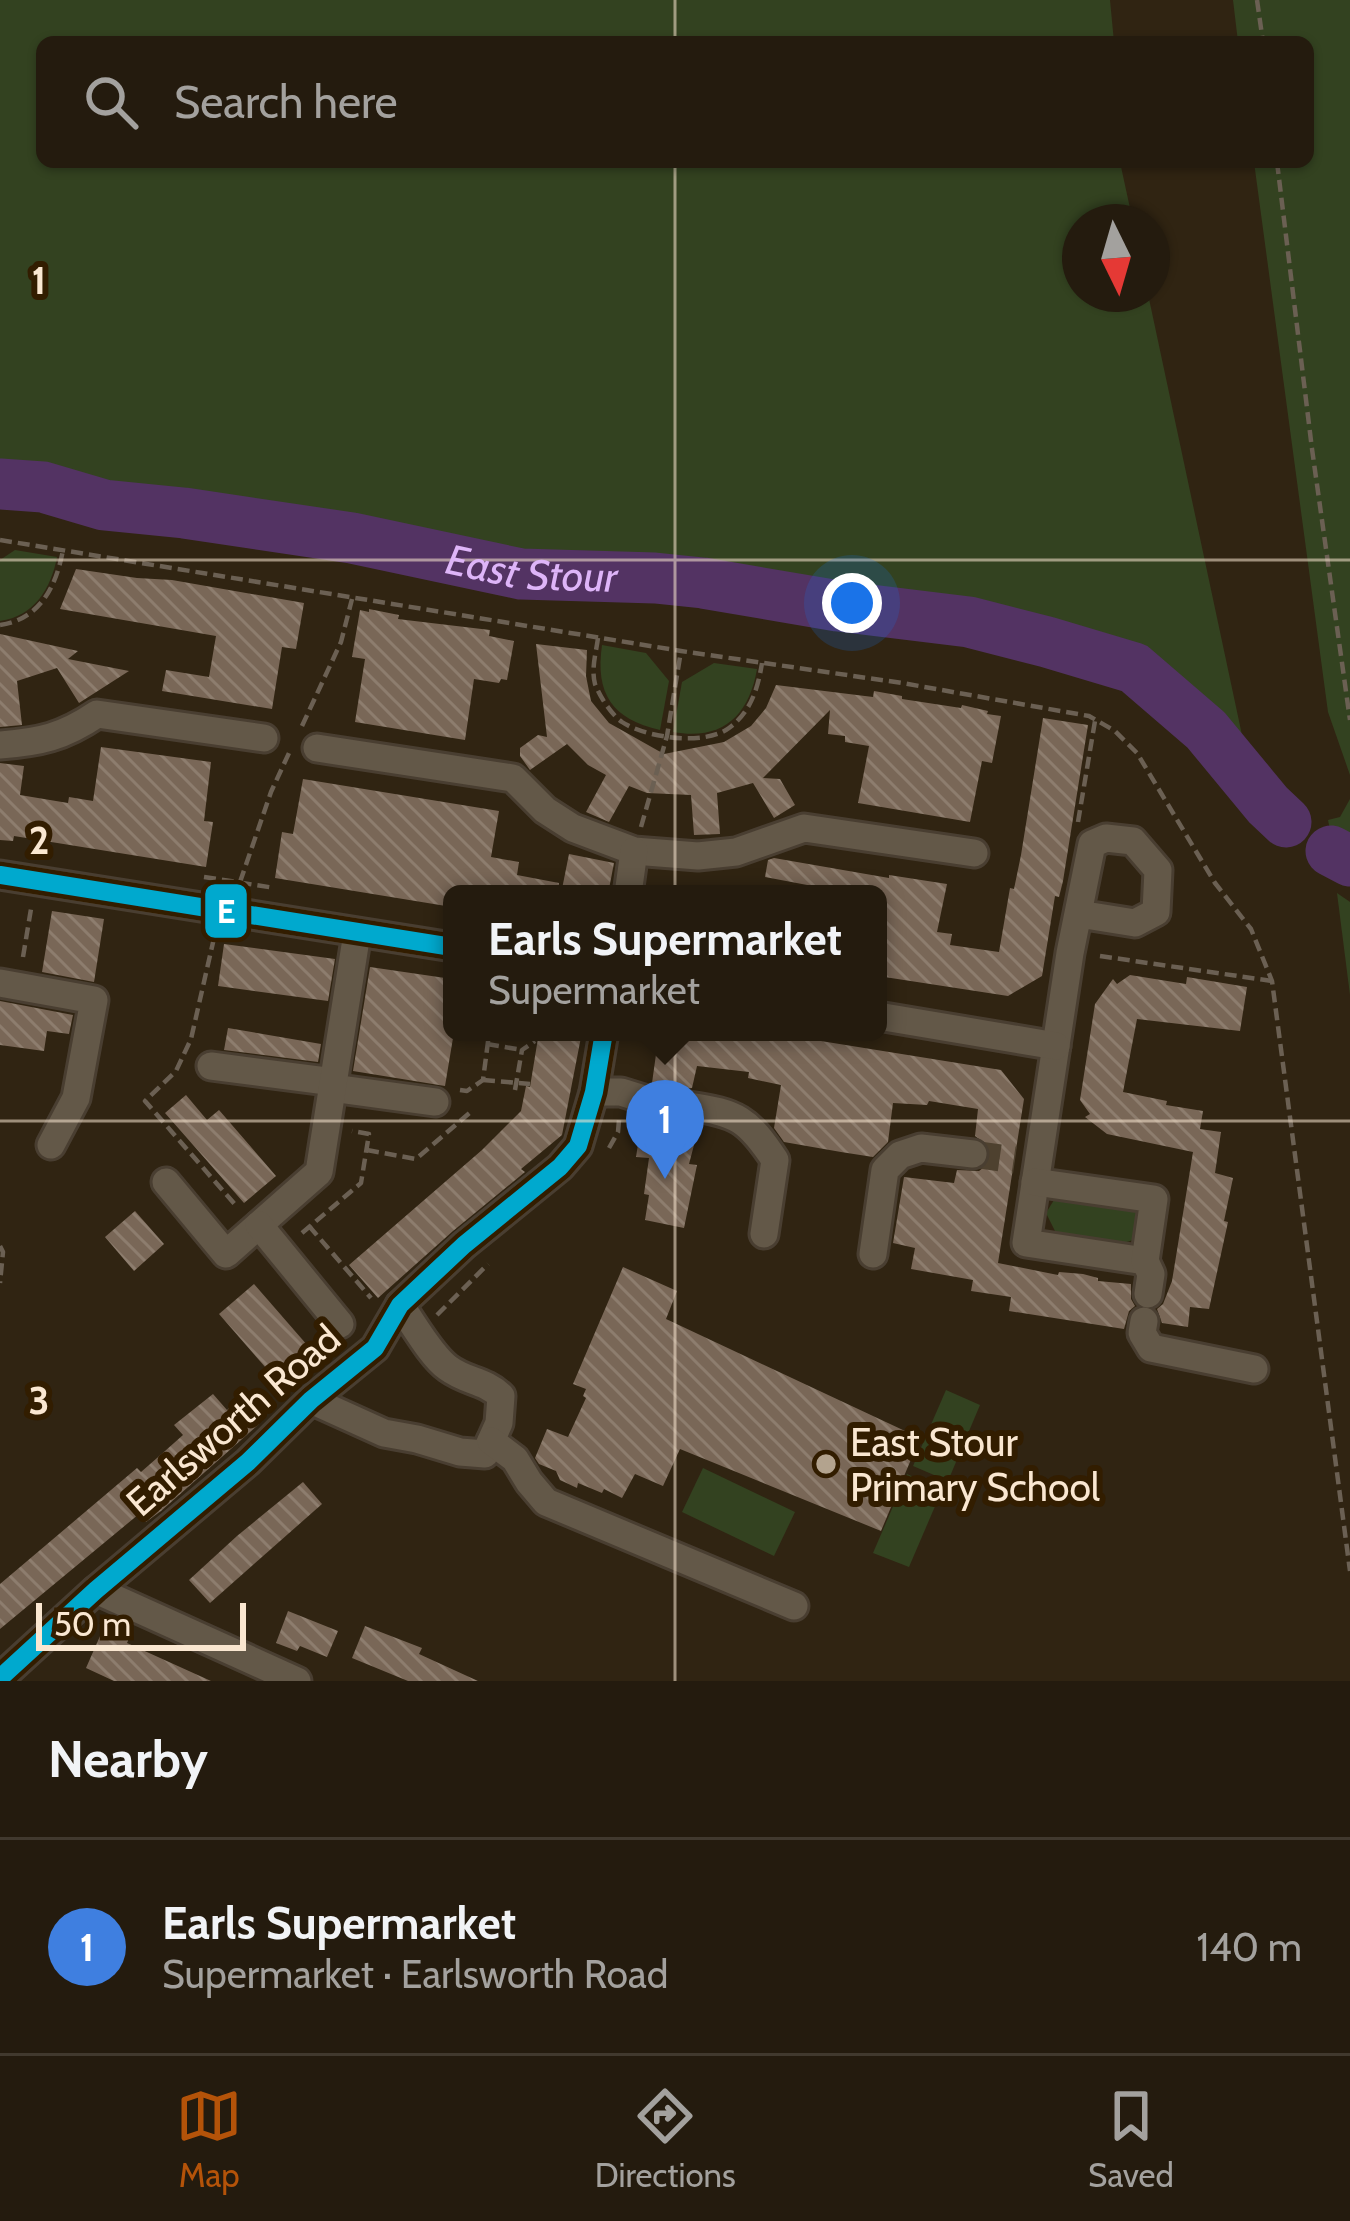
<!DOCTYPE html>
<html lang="en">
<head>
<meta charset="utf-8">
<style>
	:root { --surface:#241b0e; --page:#30281c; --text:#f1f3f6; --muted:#a3a19e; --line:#41392e; --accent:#b45309 }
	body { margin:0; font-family:Cabin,sans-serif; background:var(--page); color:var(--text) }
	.compass { position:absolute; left:1062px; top:204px; width:108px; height:108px; border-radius:50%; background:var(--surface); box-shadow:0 3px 9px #0004; rotate:175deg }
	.scale { position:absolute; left:36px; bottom:30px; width:210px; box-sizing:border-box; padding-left:12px; border:6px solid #fae7d1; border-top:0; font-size:33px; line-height:42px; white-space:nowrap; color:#fae7d1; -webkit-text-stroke:9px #321d00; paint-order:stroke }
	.you { position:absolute; left:852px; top:603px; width:42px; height:42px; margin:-30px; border:9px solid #fff; border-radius:50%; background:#1a73e8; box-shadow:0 0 0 18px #1a73e833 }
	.badge { display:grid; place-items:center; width:78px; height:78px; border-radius:50%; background:var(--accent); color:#fff; font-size:39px; font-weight:700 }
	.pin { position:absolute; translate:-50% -99px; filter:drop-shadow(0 3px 6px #0008) }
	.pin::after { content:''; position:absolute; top:63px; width:42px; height:36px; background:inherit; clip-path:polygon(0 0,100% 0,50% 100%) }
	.popup { position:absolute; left:443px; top:885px; width:444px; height:156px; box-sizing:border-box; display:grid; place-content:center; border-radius:18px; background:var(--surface); filter:drop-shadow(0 3px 9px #0005); font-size:39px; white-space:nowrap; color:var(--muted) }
	.popup b { font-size:45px; color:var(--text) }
	.popup::after { content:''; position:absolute; left:50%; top:100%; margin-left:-24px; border:24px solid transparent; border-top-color:var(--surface) }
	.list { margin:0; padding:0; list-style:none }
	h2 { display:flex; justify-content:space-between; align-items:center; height:156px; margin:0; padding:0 48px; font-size:51px }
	h2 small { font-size:39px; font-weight:400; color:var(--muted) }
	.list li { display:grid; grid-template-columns:78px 1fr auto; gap:36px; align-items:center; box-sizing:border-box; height:216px; padding:0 48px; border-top:3px solid var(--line) }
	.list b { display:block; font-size:45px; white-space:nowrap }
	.list p { margin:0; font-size:39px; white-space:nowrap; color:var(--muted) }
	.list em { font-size:39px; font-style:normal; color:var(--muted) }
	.icon { flex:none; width:66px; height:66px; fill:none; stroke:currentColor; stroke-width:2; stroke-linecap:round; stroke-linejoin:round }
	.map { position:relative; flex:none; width:1350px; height:1681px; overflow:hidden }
	.search { position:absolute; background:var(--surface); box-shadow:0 3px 9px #0004; left:36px; right:36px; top:36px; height:132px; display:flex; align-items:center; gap:30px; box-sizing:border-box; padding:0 42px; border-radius:18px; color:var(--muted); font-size:45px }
	.sheet { height:372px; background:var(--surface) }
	nav { display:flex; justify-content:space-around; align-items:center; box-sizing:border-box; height:168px; border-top:3px solid var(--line); background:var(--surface); font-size:33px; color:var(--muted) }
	nav a { display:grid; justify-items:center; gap:6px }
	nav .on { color:var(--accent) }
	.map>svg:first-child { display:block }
	.grass { fill:#334220 }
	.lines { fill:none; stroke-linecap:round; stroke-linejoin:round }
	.river { stroke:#533363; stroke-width:51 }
	.building { fill:url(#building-back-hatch) }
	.minor-tunnel { stroke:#4e412f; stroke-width:27; stroke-dasharray:27 14; stroke-linecap:butt }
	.minor-casing { stroke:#493e31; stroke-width:33 }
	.path { stroke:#6b6053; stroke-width:4.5; stroke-dasharray:12 6; stroke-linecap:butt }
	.minor { stroke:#635848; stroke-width:27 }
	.bus-1-casing { stroke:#321d00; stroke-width:27 }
	.bus-1 { stroke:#00a9ce; stroke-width:18 }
	.grid { fill:none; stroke:#fae7d1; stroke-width:3; stroke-opacity:0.55 }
	.poi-dot { fill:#b3a38e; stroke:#321d00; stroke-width:4.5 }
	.labels { text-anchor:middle; stroke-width:12; stroke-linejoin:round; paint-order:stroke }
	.street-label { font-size:39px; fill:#fae7d1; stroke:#321d00 }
	.poi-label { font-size:39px; fill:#fae7d1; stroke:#321d00; text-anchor:start }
	.water-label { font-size:42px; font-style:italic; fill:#deb5f8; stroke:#321d00 }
	.grid-label { font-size:39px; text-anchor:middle; font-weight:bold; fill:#fae7d1; stroke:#321d00; stroke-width:12; stroke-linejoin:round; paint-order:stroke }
	.line-badge { stroke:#321d00; stroke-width:4.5 }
	.badge-label { font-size:33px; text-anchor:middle; font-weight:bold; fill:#fff }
</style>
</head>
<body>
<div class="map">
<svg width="1350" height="1681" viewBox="0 0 1350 1681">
	<defs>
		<pattern id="building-back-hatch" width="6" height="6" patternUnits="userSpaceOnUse" patternTransform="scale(3)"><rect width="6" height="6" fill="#796757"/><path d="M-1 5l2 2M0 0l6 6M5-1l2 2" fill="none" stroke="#8d7d6e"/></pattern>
	</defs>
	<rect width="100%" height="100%" fill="#302412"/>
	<g class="grass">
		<path d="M0,0H1110L1114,42H42V162H1120L1133,222H1080V294H1148L1242,735L1087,628L590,556L514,559L346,518L0,471Z"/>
		<path d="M1233,0H1350V775L1328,712L1254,162H1308V42H1238Z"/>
		<path d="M15,550L57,557C51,589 34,616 0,621V560Z"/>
		<path d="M602,645L646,653L669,681L660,730C612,719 595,694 602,645Z"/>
		<path d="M714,663L757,669C749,716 722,741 673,732L682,682Z"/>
		<path d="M1350,799V849L1331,835L1328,820L1340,817Z"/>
		<path d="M1337,893L1350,902V995Z"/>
		<path d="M1057,1195L1138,1209L1142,1216L1135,1239C1112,1250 1078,1240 1055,1231L1046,1213Z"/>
		<path d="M946,1390L980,1405L948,1481L913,1466Z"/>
		<path d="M703,1468L795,1512L774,1556L682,1512Z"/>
		<path d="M907,1474L942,1490L909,1567L873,1553Z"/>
	</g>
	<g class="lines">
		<g class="river">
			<path id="s1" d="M0,484L43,487L104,505L184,513L352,538L521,574L655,578L703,583L838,606L969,622L1047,642L1134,668L1206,730L1268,805L1286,822"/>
			<path d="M1331,851L1350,861"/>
		</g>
	</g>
	<g class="building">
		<path d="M76,569L137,578L172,580L304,603L296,649L282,647L272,709L162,691L166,670L209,677L216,636L60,609Z"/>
		<path d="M369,609L399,615L398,619L406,620L490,630L489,636L514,641L507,680L501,679L499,683L474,679L465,740L355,722L365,659L352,657L360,610L369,612Z"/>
		<path d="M0,634L78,651L68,659L129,671L79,703L57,668L17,681L22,725L0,727Z"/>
		<path d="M536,644L587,650L586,676L591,701L609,723L664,754L724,742L751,726L766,708L776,685L873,697L874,691L902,696V699L961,708L962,705L988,711L987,714L1001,716L992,763L982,761L970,822L858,803L869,746L845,742V736L828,734L830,710L763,778L780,779L795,805L774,818L753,783L717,793L720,834L694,835L691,795L647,793L629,786L609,822L586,812L606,775L588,765L567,744L530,770L520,756V748L538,735L547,737Z"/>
		<path d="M1043,718L1088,725L1063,881L1059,897L1055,896L1042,976L1008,996L878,976V894L823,888L765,877L768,860L774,858L889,878V875L947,884L937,932L952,934L950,945L999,952L1010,888L1014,889L1021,855Z"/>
		<path d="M101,747L211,762L204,821L213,822L206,867L14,836L13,841L0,840V763L24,766L20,795L68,803L69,797L93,801Z"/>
		<path d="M303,779L499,811L491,857L519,862L517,875L559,883L558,894H452V907L275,878L282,832L293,834Z"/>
		<path d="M569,854L614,863L608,894H561Z"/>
		<path d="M52,911L104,919L94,982L42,972Z"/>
		<path d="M224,944L335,959L328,1001L218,986Z"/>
		<path d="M370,967L452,979V1032H454L445,1086L353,1071Z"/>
		<path d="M1130,975L1186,984L1187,977L1247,987L1240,1031L1137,1019L1123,1092L1167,1101L1166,1105L1203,1111L1200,1129L1221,1132L1215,1173L1233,1178L1224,1221L1228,1222L1209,1309L1190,1307L1188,1327L1162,1323L1157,1309L1163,1304L1172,1281L1193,1152L1107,1134L1085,1117L1090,1114L1080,1100L1095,1004L1113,979L1117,984Z"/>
		<path d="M0,1001L73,1015L69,1034L47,1031L44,1051L0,1045Z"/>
		<path d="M228,1028L321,1044L318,1062L224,1050Z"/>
		<path d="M539,1032H582L562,1135L521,1169L525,1172L453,1231L378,1298L349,1265L482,1150L521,1111L526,1086L530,1087Z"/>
		<path d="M669,1032H765L1001,1070L1024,1099L998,1263L1058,1275L1059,1272L1083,1274L1098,1278V1281L1131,1284V1299L1135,1306L1129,1311L1124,1329L1009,1311L1011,1297L971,1291L973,1280L911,1269L915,1248L893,1243L904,1177L954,1183L957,1170L979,1171L988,1164L991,1155L989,1146L975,1136L978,1109L929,1101L927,1105L893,1103L888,1142L873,1157L841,1152L784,1142L774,1128L781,1085L748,1078L749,1072L697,1066L692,1088L684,1089L676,1094L671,1104L673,1113L679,1121L699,1126L689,1164L697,1165L684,1228L645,1220L649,1195L644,1194L649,1158L636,1157L639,1138L641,1124L647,1125L648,1118L661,1115L667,1105L664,1090L652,1083L658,1040Z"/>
		<path d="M186,1095L207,1120L219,1110L276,1176L244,1203L165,1113Z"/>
		<path d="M135,1211L164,1244L134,1271L105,1237Z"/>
		<path d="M623,1267L677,1291L666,1319L920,1438L881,1531L680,1449L663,1486L635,1474L622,1498L604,1489L602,1493L578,1483L577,1488L560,1480L556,1471L539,1464L535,1458L547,1429L568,1437L586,1398L583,1396L586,1389L573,1384Z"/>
		<path d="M254,1284L321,1361L286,1391L219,1314Z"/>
		<path d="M213,1394L227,1410L238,1400L259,1424L161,1511L146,1522L139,1514L0,1629V1584L137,1468L141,1472L165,1451L183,1435L174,1425Z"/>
		<path d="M303,1482L322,1504L210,1603L189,1580L237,1536Z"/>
		<path d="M288,1611L338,1631L327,1657L300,1646L297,1651L276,1643Z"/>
		<path d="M365,1626L422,1648L419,1654L478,1681H408L352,1658Z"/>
		<path d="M104,1627L129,1638L127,1643L211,1681H114L86,1668Z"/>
	</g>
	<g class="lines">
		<path class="minor-tunnel" d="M973,1154L1015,1160"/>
		<defs>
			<g id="minor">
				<path d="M0,745C40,742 63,737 97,714L264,738"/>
				<path d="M317,748L513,778L545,810L573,828L634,851L698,856L736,852L804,828L974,853"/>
				<path d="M0,875L452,947"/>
				<path d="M628,894L634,851"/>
				<path d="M1079,914L1135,923L1156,912L1158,870L1133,841L1106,838L1092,844L1070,953L1026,1243L1145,1261"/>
				<path d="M0,983L94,1000L76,1098L51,1145"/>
				<path d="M878,1016L1056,1046"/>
				<path d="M211,1066L334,1082"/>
				<path d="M332,1088L435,1102"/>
				<path d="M594,1092H621L650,1101"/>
				<path d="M689,1106C737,1113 748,1119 775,1160L764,1234"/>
				<path d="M166,1182L226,1254L319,1172L357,933"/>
				<path d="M1035,1182L1154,1199L1145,1261L1151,1274L1148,1294"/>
				<path d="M259,1225L340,1324"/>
				<path d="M873,1254L885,1170L900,1155L921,1148L973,1154"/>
				<path d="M1144,1321L1142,1333L1151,1348L1254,1369"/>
				<path d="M311,1400L384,1433L417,1439L460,1452L485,1454L499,1423L501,1396C484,1380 467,1382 448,1368C431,1356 413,1323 400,1305"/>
				<path d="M491,1441L515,1459L529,1482L546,1502L794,1606"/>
				<path d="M96,1590L297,1681"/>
				<path d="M0,1678L96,1590L248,1462L311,1400L375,1348L400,1305L464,1245L560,1167L578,1146L594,1092L604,1032"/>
			</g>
		</defs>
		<use href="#minor" class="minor-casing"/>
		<g class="path">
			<path d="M1257,0L1263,42"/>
			<path d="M1277,162L1312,449L1350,720"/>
			<path d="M0,540L681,651L902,683L1089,716L1115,731L1137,753L1215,883L1251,929L1272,981L1350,1571"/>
			<path d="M0,625C40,619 56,587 63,550"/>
			<path d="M598,638C596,653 591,669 595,684C600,697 611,714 622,722C646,738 705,746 729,728C751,712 758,688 762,663"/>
			<path d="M302,726L341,642L352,599"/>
			<path d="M1078,822L1095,721"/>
			<path d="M641,827L667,736L681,651"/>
			<path d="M204,877L275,888"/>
			<path d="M240,882L271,792L289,753"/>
			<path d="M214,938L191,1039L176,1071L145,1101L238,1208"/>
			<path d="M1100,956L1272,981"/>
			<path d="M23,957L31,909"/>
			<path d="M487,1044L522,1050"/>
			<path d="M483,1080L530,1084"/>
			<path d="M460,1090L467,1091L483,1080L489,1034"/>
			<path d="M515,1090L522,1050L535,1041"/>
			<path d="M609,1148L618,1132L619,1120"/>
			<path d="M367,1150L416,1159L473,1110"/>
			<path d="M309,1226L371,1298"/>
			<path d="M302,1233L361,1183L369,1134L352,1131"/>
			<path d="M0,1246L3,1252L0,1283"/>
			<path d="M437,1315L488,1264"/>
		</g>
		<use href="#minor" class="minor"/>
		<defs>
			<g id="bus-1">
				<path d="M0,875L452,947"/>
				<path d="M0,1678L96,1590L248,1462L311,1400L375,1348L400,1305L464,1245L560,1167L578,1146L594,1092L604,1032"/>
			</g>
		</defs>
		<use href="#bus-1" class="bus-1-casing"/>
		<use href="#bus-1" class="bus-1"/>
	</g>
	<path class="grid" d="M675,0V42M675,162V1681M0,560H1350M0,1121H1350"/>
	<circle class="poi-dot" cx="826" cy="1464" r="12"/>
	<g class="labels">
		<g class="street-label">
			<text transform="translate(233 1420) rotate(-41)" y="14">Earlsworth Road</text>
		</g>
		<g class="poi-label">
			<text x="850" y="1456">East Stour<tspan x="850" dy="45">Primary School</tspan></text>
		</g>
		<g class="water-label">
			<text dy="15" stroke="none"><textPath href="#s1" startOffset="540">East Stour</textPath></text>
		</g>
	</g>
	<g class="grid-label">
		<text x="39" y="294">1</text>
		<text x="39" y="854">2</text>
		<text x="39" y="1414">3</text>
	</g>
	<rect class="line-badge" x="203" y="882" width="46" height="58" rx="12" fill="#00a9ce"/>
	<g class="badge-label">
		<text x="226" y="923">E</text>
	</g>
</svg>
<svg class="compass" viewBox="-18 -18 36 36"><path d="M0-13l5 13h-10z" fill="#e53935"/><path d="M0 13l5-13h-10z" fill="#a3a19e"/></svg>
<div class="scale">50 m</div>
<div class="you"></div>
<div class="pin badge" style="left:665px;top:1179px;background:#3f7fe0">1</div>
<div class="popup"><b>Earls Supermarket</b>Supermarket</div>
<div class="search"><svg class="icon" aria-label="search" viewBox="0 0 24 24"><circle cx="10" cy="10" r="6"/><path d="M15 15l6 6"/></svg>Search here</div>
</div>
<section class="sheet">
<h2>Nearby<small></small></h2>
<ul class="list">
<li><span class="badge" style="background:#3f7fe0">1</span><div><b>Earls Supermarket</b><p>Supermarket · Earlsworth Road</p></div><em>140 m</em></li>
</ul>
</section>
<nav>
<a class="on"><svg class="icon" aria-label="map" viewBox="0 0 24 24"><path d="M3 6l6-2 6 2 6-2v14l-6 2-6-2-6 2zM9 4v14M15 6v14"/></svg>Map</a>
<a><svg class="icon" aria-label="directions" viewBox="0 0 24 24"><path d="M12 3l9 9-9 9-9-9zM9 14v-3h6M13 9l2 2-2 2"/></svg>Directions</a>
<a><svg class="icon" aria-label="saved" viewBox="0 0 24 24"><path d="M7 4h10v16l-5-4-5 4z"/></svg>Saved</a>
</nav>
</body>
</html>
